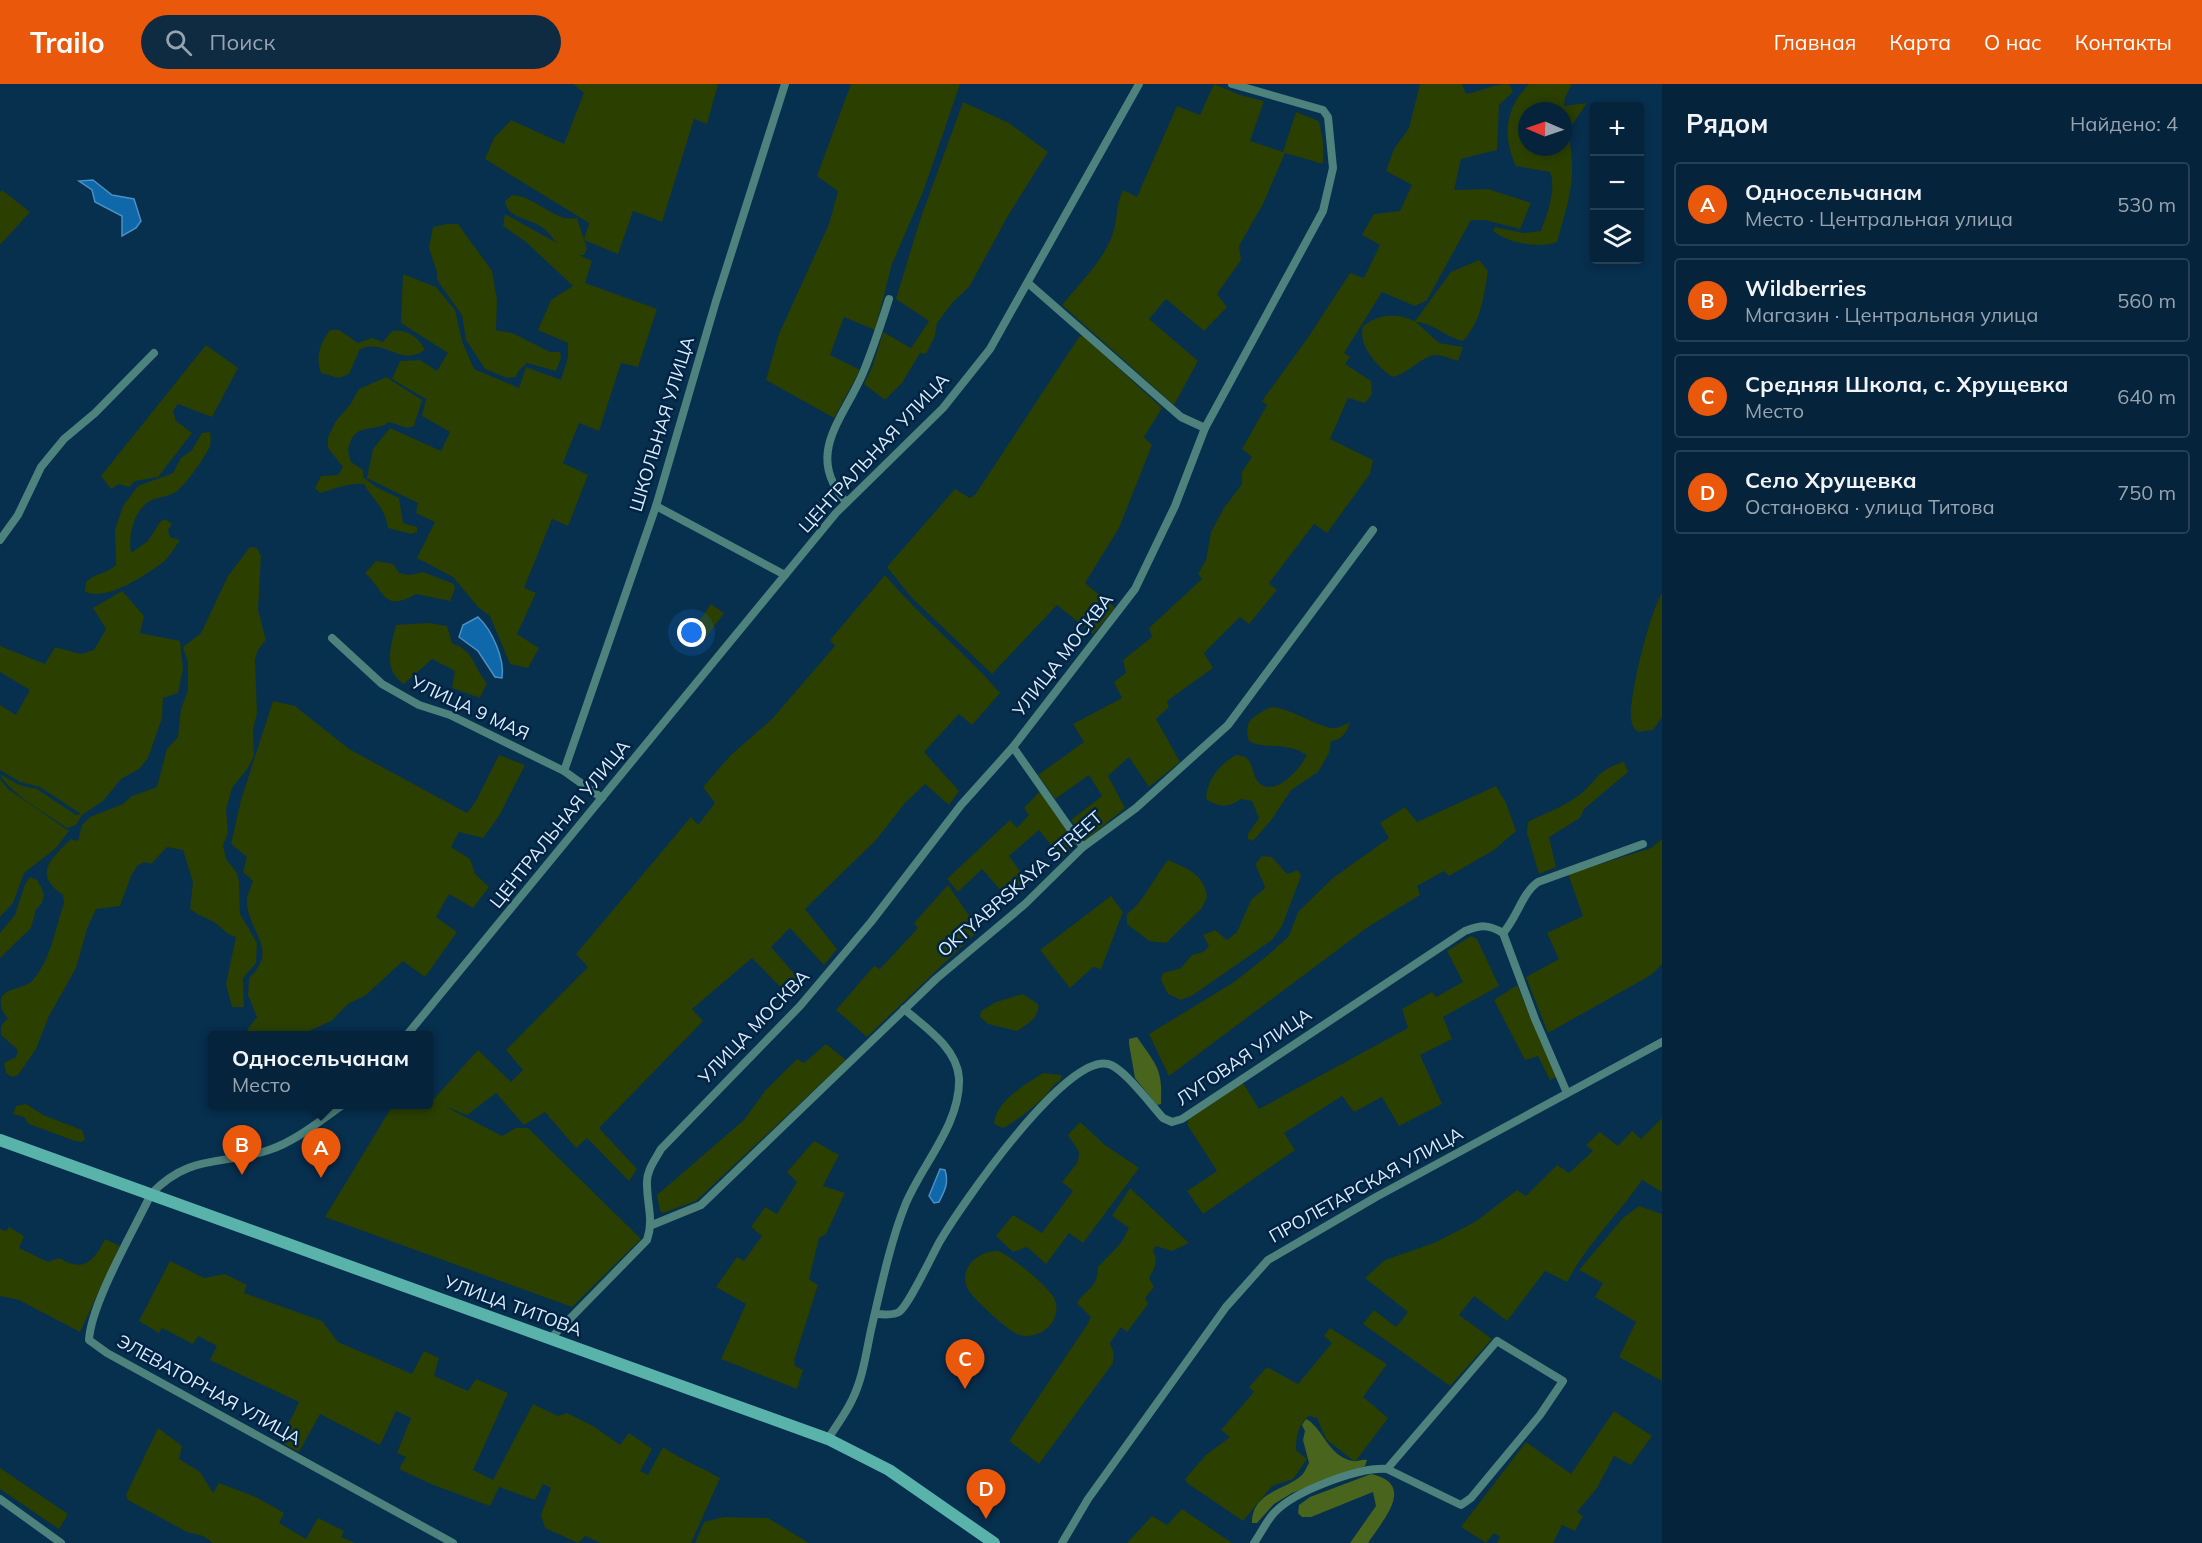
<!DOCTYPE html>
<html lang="ru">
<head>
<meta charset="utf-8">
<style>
	:root { --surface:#05233a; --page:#0e2b42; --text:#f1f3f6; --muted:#97a4af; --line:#264054; --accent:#ea580c }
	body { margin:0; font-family:Mulish,sans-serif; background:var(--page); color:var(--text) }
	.controls { position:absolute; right:18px; top:18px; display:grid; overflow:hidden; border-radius:6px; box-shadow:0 3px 9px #0003 }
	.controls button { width:54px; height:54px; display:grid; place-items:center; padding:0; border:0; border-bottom:2px solid var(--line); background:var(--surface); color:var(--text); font:30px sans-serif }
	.compass { position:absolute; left:1518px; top:18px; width:54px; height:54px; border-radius:50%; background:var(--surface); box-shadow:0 3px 9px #0003; rotate:272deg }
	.you { position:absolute; left:692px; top:549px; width:21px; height:21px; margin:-15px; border:4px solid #fff; border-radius:50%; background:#1a73e8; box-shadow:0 0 0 9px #1a73e833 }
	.badge { display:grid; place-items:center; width:39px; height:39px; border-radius:50%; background:var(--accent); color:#fff; font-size:20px; font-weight:700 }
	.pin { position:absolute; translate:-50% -50px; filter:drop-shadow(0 2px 3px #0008) }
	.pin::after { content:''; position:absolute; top:32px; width:21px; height:18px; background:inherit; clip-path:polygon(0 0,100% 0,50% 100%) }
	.popup { position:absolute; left:208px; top:947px; width:225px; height:78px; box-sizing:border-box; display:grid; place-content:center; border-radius:6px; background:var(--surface); filter:drop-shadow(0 2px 4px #0005); font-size:20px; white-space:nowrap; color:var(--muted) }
	.popup b { font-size:22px; color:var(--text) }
	.popup::after { content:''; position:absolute; left:50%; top:100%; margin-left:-12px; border:12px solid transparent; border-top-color:var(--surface) }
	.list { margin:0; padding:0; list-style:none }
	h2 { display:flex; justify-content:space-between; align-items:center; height:78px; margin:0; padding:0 24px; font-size:26px }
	h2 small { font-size:20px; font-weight:400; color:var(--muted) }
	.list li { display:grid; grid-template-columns:39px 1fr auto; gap:18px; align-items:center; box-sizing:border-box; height:84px; margin:0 12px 12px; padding:0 12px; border:2px solid var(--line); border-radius:6px }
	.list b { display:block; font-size:22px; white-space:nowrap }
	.list p { margin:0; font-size:20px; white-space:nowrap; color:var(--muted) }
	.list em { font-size:20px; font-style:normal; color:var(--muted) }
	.icon { flex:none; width:33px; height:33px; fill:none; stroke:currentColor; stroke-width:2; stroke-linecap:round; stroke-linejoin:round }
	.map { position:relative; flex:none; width:1662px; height:1459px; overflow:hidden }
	header { display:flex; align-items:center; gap:36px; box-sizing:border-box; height:84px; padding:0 30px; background:var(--accent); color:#fff }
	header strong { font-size:28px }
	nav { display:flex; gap:33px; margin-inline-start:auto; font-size:21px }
	.search { width:420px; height:54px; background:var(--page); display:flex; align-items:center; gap:15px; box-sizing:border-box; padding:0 21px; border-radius:33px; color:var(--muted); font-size:22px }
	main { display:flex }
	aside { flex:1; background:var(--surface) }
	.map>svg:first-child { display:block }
	.green { fill:#2a3f00; fill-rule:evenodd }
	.forest { fill:#49641c }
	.water { fill:#0e68a9; stroke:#4c90c2; stroke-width:1.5 }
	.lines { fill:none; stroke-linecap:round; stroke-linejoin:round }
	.street { stroke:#4d827d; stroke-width:8 }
	.secondary { stroke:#59b3ab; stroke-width:12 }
	.labels { text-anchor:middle; stroke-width:5; stroke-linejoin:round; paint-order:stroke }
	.street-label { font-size:18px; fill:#dcecfd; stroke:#002443 }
</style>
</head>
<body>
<header>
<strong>Trailo</strong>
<div class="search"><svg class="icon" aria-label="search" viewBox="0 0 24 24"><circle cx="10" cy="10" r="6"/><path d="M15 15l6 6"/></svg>Поиск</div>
<nav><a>Главная</a><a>Карта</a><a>О нас</a><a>Контакты</a></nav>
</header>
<main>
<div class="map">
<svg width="1662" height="1459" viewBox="0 0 1662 1459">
	<rect width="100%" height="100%" fill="#072f4e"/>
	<g class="green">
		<path d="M573,0H718L707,40L694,35L662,138L633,127L618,170L584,156L589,139L485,75L494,54L511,36L564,60L584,9Z"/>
		<path d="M851,0H960L923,108L892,180L875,246L844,233L830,271L860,286L834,334L766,296L779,250L829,140L838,107L817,92Z"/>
		<path d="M1214,0L1240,11L1264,17L1250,57L1283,68L1296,28L1319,37L1323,58V80L1285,69L1263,120L1239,162L1241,176L1217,210L1227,223L1204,247L1166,215L1149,235L1198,277L1174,321L1062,221C1079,200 1103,177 1112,152C1118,136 1115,123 1123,106L1137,113L1177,22L1200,31Z"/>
		<path d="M1420,0H1462L1466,10C1482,7 1493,0 1509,0L1513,8L1499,21L1497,66L1461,75L1454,106L1488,105L1531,119L1520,145L1485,136H1471L1427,216L1415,222L1382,208L1344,269L1350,273L1345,280L1371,297L1372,310L1365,319L1348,314L1330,355L1373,376L1370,390L1327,449L1314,440L1269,499L1277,506L1249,540L1240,533L1204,569L1213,584L1167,617L1169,623L1156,635L1180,678L1149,703L1129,673L1108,692L1125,724L1085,757L1071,736L1102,712L1089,691L1055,715L1038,691L1084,658L1073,640L1122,614L1114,598L1126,589L1123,576L1152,553L1149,544L1202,495L1198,490L1206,476L1211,448L1224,424L1242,400V388L1252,373L1242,365L1267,321L1262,317L1309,252L1350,189L1364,194L1380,161L1362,151L1374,130L1400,127L1412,101L1386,87L1394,65L1409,44Z"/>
		<path d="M1529,0H1572L1565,13L1564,22L1587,19L1568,47C1577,94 1570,113 1557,158C1539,165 1508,159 1493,147L1495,143L1523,149L1541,147C1547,130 1557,105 1550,88L1516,82C1502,52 1505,24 1529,0ZM1527,27H1563V63H1527Z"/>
		<path d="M963,18L1009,39L1048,68L1009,130L969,203L953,218L937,239L935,252L926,270L920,269L902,299L885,316L864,300L873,281L883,248L911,264L929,237L896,215L920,136Z"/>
		<path d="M2,106L30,128L0,161V108Z"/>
		<path d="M512,111C536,112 555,139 577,134L587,165L584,171H579L592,177L585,199L657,225L638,283L621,279L599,347L579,339L563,379L588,391L568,442L552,435L524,504L536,509L517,550L539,564L528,584L510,580L490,532L478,523L453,493L417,474L435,438L416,429L418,419L367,394L373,365L390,344L441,367L450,348L422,332L426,315L392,295L400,277L420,276L437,287L448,269L401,239L403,190L436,203L455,226L462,257L474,285L519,304L526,283L561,296L568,273V259L538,246L551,216L573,202L526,158L503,142L505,130L557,159C552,153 547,146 540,142C528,134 507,134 505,117Z"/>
		<path d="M447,140H458L492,187L497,216L496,246L512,249L550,268H560L561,274L556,287L527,279L519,286L516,293L507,294L485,285L466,256L462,231L437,196V188L429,164L433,143Z"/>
		<path d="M1479,176L1488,187C1484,213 1481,237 1463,257C1445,253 1434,239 1416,238L1439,259L1463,263L1458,277C1451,275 1442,271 1435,271C1422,272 1408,290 1392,293C1377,281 1358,263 1363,242C1381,229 1396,229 1415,237L1451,188Z"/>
		<path d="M330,246H339L358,259L372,254L383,258L392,247C406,244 419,253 425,266C400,283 386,254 360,265L349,290L339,294L321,289C315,273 320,259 330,246Z"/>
		<path d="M1083,252L1162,324L1144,353L1152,361L1119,444L1085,499L1115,524L1093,550L1057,521L992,590L912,514L887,483L955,405L970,414L975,411L1079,253Z"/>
		<path d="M206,261L238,284L212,333L178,320L173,327L176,337L192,349L158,393L135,397L129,403L119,400L111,405L101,392Z"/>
		<path d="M386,293L422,316L414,342L407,344L389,338C374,350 353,336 348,367L351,378L363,386V393L376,403L399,414L403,439L417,443V448L411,450L388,444C384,421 374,418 364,400C353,398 333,405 320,409L315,404L321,392L338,391L343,383L328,364V353L336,337L350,321L359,305Z"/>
		<path d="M210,348C211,353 211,357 210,362C206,372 183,405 174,409C167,413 158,413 152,416C134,424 128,452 131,469L148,457L160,438L165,435L172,440L168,446L170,453L180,456C175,463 169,474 162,479C144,492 108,517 85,508L86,498C95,489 107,490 116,481L115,446L123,422L138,402L173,389L181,374L192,366L202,349Z"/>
		<path d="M250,463L257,464L261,472L258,526L266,556L258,566L255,575L257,629L253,646L254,672L248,684L232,704L226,725L228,749L223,761L226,775L237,789L239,798L240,830L257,859L256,879L243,894L244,923H232L226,900L236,853C224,850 222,842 212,837C204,833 197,831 190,825L193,798L183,766L167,763L151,780L144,778L137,782L131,792L120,822L96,825L87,845L76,884L49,932L36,965L18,991L12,993L6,989L4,979L16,973L18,966L1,951V942L8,934C2,929 0,922 1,914C7,903 25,905 33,896C51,875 55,845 64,819L63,811C32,790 51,775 71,755L78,757L82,741L90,733L123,720L132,712L157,703L167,665L178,653L181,625L188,606V578L183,563L201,549L228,492Z"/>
		<path d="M376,477L393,480L399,489L410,491L423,488L454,500L455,505L450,517L416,510C383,529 385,507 365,489Z"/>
		<path d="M885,491C920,533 964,567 1000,609L972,641L959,630L924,668L959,707L949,721L925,700L905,719L876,756L805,825L837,865L824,881L790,844L771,863L805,902L792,915L752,874L692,925L703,937L599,1044L637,1085L629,1097L587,1054L576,1064L545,1028L524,1041L496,1009L467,1031L444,1022L502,1052L516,1044H528L641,1155L572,1223L325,1133L393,1021L429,1020V1015L433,1016L478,966L511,998L523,986L506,966L588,883L576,870L691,733L698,741L715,719L703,703L730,672L772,635L835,562L830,556Z"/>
		<path d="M122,507L144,532L140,549L180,557L183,585L178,609L163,614L162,634L148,674L139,685L121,695L103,717L82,731L76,741L67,744C50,732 7,708 0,690L19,701L37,705L76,731L81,730L40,703L20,698L0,686V621L16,631L30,606L0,588V562L45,580L55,563L81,570L94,566L106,545L93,524Z"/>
		<path d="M1662,509V633L1653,646L1638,648C1633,644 1631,639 1631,632C1630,608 1650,528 1662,509Z"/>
		<path d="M711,520L724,529L702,559L690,550Z"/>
		<path d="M428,539L447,542L452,559C476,568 472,582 487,599L480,614L452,604L455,587L432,575L404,600C382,586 391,562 396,541Z"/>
		<path d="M273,617L295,622L349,665L467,729L476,717L499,671L525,681L499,732L483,754L459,748L451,763L470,775L475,790L489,803L473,824L449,810L436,833L457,848L425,893L403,877L366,911L348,920L331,937L300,951H250L247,946L257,933L248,911L249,894C279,865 250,851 247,820C246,813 251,803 253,797L243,788L247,773L231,760L241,716Z"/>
		<path d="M1271,623C1290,623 1321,646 1336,644C1341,643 1344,640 1350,639C1346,649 1342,656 1331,657L1329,669L1318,688L1291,706L1272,735L1253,757L1248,755V750L1259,734L1252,717L1241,715C1227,724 1220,724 1206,715C1207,695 1219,681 1236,671C1258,672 1248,692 1262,701C1278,711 1301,683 1307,671C1284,657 1264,666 1249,657C1242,637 1255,631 1271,623Z"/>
		<path d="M1624,678L1628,688L1584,725L1580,734L1549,753L1556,783L1539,790L1527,749L1528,738C1543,730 1561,724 1575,714C1596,701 1594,686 1624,678Z"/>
		<path d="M0,695L8,705L69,747L56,764L24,789L13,819L0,833Z"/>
		<path d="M1496,702L1506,719L1516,747L1494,766L1449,792L1444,787L1417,802L1420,811L1368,843L1169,992L1149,950L1234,898L1267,872L1289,852L1298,828L1333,794L1389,754L1380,739L1405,723L1417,738Z"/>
		<path d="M1040,707L1076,760L1061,774L1039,746L1009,772L1029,800L1009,816L982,785L958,808L947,795L1010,736L1017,744L1029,731L1024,724Z"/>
		<path d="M1662,755V880L1651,891L1548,949L1526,893L1559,875L1547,849L1583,832L1568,790L1651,764Z"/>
		<path d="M1262,772L1272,773L1287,790L1298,786L1301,792L1282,842L1272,856L1193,911L1181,916L1168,910L1161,896L1163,889L1181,884L1192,871L1203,868L1209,862L1203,851L1215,846L1227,856L1237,848L1251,816L1265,804C1263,795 1256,786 1256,779Z"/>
		<path d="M1168,776C1186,784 1205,790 1207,813L1202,824L1166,859L1149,857L1127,840V830C1144,818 1154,793 1168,776Z"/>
		<path d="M30,793L37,796L41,803L44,811L42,819L36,825L31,844L0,874V849L15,831L25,800Z"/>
		<path d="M948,801L979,846L867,953L836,926L874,882L880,885L918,844L914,839Z"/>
		<path d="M1111,812L1123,828L1101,885L1093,883L1070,904L1040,866Z"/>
		<path d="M1471,852L1477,855L1499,902L1443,933L1452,955L1420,971L1442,1020L1399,1042L1382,1013L1354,1028L1342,1012L1284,1049L1295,1066L1203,1130L1187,1107L1217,1087L1187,1040L1189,1034L1243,999L1259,1025L1408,944L1402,925L1432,908L1436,913L1463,898L1447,867Z"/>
		<path d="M1517,901L1556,993L1550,996L1538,972L1525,976L1494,916Z"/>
		<path d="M1023,910L1038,920C1040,934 1027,940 1017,947L988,940L980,933L981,927L996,918Z"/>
		<path d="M826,960L846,976L696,1117L663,1129L660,1127L657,1111L744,1036L765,1007L797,975L804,979Z"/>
		<path d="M1043,989L1062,991L1060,997C1053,1001 1051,1005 1046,1011C1034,1023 1018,1036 1003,1044L994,1040C996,1016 1025,1001 1043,989Z"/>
		<path d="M26,1020L43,1031L82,1046L85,1055L82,1058L75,1057L29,1040L24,1033L13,1030L16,1022Z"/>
		<path d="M1662,1034V1108L1642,1096C1618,1131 1587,1160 1567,1198L1545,1187L1507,1237L1474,1212L1459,1231L1492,1255L1450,1302L1363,1240L1374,1226L1396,1243L1408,1228L1365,1194L1385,1176L1434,1159L1475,1138L1517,1106L1526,1112L1557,1081L1569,1089L1593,1067L1586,1061L1600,1048L1618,1062L1632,1047L1641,1055Z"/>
		<path d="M1080,1038L1105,1061L1139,1084L1083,1159L1069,1149L1046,1180L1027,1163L1013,1168L996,1152L1013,1131L1042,1149L1073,1107L1062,1098L1078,1078L1079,1068L1068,1051Z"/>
		<path d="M814,1057L839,1071L823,1102L845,1109L826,1150L819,1154L809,1195L818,1201L794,1276L795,1282L803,1286L797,1305L721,1275L746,1220L716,1203L737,1173L744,1177L762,1152L751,1143L765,1123L777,1130L797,1098L787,1088Z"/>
		<path d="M1130,1104L1189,1159L1172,1167L1156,1162L1153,1167C1159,1177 1154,1185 1149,1194L1154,1203L1145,1214L1148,1220L1127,1248L1121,1243L1110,1259L1114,1270L1113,1279L1039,1380L1009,1357L1087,1241L1091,1233L1077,1219C1087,1203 1097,1206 1098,1183L1121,1159L1129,1144L1112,1132Z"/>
		<path d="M1639,1122L1662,1130V1297L1619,1273L1636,1238L1595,1213L1603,1199L1579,1186L1623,1134Z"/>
		<path d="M9,1143L24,1152L19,1164L48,1178L59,1174C84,1189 94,1177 105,1155L120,1162L80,1248L19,1216L0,1212V1145L6,1147Z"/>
		<path d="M998,1167C1010,1171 1048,1202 1054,1214C1065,1237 1038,1259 1017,1250C1007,1246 975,1216 969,1207C956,1186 978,1166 998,1167Z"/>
		<path d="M170,1177L204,1194L225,1190L247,1201L244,1209L322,1237L338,1258L412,1290L424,1267L439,1274L434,1292L468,1307L476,1295L508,1309L473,1386L493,1396L533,1320L558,1332L567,1329L593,1342L620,1361L629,1349L652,1365L640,1387L648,1391L663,1363C681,1376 701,1383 720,1394L691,1459H601L585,1452L578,1459L545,1444L541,1431L551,1404L543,1400L535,1416L499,1403L490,1422L431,1400L399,1385L406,1373L397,1369L411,1334L396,1327L380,1361L320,1330L299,1368L280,1358L299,1318L210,1276L217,1262L198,1252L193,1260L162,1244L159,1249L139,1237Z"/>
		<path d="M1330,1244L1387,1280L1363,1313L1388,1334L1355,1378L1326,1355L1317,1334L1308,1332C1298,1343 1296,1351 1296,1366L1307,1375L1293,1395L1272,1402L1243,1437L1187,1399L1185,1395L1206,1371L1230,1353L1221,1346L1254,1308L1249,1303L1267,1283L1298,1300L1332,1259L1324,1252Z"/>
		<path d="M1614,1327L1652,1352L1631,1381L1614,1372L1597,1404L1577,1428L1583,1432L1575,1447L1562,1441L1553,1459H1497L1500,1453L1494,1449L1486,1459L1461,1443L1526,1358L1571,1390Z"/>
		<path d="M158,1344L182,1362L179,1375L200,1388L213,1409L219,1399L256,1413L284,1429L279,1439L306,1455L318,1434L344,1447L341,1453L355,1459H213L203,1452L187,1448L128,1416L126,1411Z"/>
		<path d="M0,1384L68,1430L59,1445L0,1405Z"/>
		<path d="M1182,1425L1232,1459H1127L1152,1432L1167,1441Z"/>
		<path d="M724,1433L768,1434L809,1459H695L704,1438Z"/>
	</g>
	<g class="forest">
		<path d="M1137,953C1156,981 1163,984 1161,1020L1157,1021L1135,994L1129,960V955Z"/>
		<path d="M1306,1335C1322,1342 1328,1373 1353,1377C1358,1378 1361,1375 1367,1376L1365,1382L1292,1409L1274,1420L1257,1439H1252C1252,1407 1287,1406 1302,1391C1305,1388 1307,1382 1309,1379L1303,1356L1305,1347L1302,1341Z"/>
		<path d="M1371,1390C1417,1400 1383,1436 1368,1459H1350L1376,1422L1373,1408L1311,1433H1302L1298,1429L1299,1421L1310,1413Z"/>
	</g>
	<g class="water">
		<path d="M93,96L112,111L134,115L141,137L136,144L122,152V132L95,118L92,106L79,97Z"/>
		<path d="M478,533C492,546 505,575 502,594L495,593L478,567L459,553L463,541Z"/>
		<path d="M940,1085L945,1086C949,1099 945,1106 939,1118L934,1119L929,1112Z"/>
	</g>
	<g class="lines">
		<g class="street">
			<path d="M1028,199L1181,333L1205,344"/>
			<path d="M846,418C804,370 843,336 863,289C873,265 881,240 889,215"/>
			<path d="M656,422L785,491"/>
			<path d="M0,456L18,431L41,383L64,355L95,329L154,269"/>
			<path d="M332,554L382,600L419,621L450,631L564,687L602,714"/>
			<path d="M1013,663L1083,763"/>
			<path d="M564,687L656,422L716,217L785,0"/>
			<path d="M1503,849L1535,935L1567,1009"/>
			<path d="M406,952L836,429L943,324L990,265L1139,0"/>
			<path d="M344,1020C321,1036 296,1057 269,1066C221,1082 190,1069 151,1110C134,1146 91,1219 89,1256L107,1269L453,1459"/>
			<path d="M652,1141L701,1121L936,895L1025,820L1083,763L1136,724L1228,641L1373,446"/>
			<path d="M876,1230C883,1230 893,1232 899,1228C909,1221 932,1171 940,1157C960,1123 1065,970 1108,980C1123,983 1152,1022 1163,1034L1172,1038L1182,1035L1465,847C1481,841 1488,840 1503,849C1517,834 1522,809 1538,798L1643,760"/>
			<path d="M550,1255L647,1156C654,1136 647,1121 647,1100C646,1087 655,1076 661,1065L800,922L871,838L961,721L1013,663L1135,505L1175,422L1205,344L1323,127L1333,84L1328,33L1323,26L1232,0"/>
			<path d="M828,1355C836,1342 846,1329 852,1316C863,1294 866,1269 871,1246C880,1207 891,1155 906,1119C923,1079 961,1039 959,994C957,964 925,943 904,925"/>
			<path d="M0,1415L61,1459"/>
			<path d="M1062,1459L1088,1415L1226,1223L1268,1176L1376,1113L1662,958"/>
			<path d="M1254,1459C1261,1449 1267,1436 1275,1428C1295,1407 1359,1383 1387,1385L1461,1421L1471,1414L1540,1331L1563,1297L1497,1257L1387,1385"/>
		</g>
		<path class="secondary" d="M0,1056L828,1355L889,1386L994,1459"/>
	</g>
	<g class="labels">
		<g class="street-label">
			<text transform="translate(662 340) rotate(-73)" y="6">ШКОЛЬНАЯ УЛИЦА</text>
			<text transform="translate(874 369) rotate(-47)" y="6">ЦЕНТРАЛЬНАЯ УЛИЦА</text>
			<text transform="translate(1063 571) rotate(-52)" y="6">УЛИЦА МОСКВА</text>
			<text transform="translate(470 624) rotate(25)" y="6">УЛИЦА 9 МАЯ</text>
			<text transform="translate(560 740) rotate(-51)" y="6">ЦЕНТРАЛЬНАЯ УЛИЦА</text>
			<text transform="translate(1020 800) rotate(-41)" y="6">OKTYABRSKAYA STREET</text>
			<text transform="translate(754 943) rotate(-46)" y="6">УЛИЦА МОСКВА</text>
			<text transform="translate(1244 973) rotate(-34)" y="6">ЛУГОВАЯ УЛИЦА</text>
			<text transform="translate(1366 1101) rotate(-29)" y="6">ПРОЛЕТАРСКАЯ УЛИЦА</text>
			<text transform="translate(513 1222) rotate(20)" y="6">УЛИЦА ТИТОВА</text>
			<text transform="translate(209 1306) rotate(29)" y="6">ЭЛЕВАТОРНАЯ УЛИЦА</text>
		</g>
	</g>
</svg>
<div class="controls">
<button>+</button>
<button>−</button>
<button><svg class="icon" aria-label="layers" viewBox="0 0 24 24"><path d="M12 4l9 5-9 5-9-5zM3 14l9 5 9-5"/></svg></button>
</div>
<svg class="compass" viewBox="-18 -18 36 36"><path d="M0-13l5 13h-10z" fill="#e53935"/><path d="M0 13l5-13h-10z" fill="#97a4af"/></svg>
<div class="you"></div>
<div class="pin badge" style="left:321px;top:1094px">A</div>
<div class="popup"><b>Односельчанам</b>Место</div>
<div class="pin badge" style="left:242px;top:1091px">B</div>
<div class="pin badge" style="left:965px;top:1305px">C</div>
<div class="pin badge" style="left:986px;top:1435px">D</div>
</div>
<aside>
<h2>Рядом<small>Найдено: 4</small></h2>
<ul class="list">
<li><span class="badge">A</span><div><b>Односельчанам</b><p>Место · Центральная улица</p></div><em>530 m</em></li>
<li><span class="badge">B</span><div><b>Wildberries</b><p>Магазин · Центральная улица</p></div><em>560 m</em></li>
<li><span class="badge">C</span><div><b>Средняя Школа, с. Хрущевка</b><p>Место</p></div><em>640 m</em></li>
<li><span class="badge">D</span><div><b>Село Хрущевка</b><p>Остановка · улица Титова</p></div><em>750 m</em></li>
</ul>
</aside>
</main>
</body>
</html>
